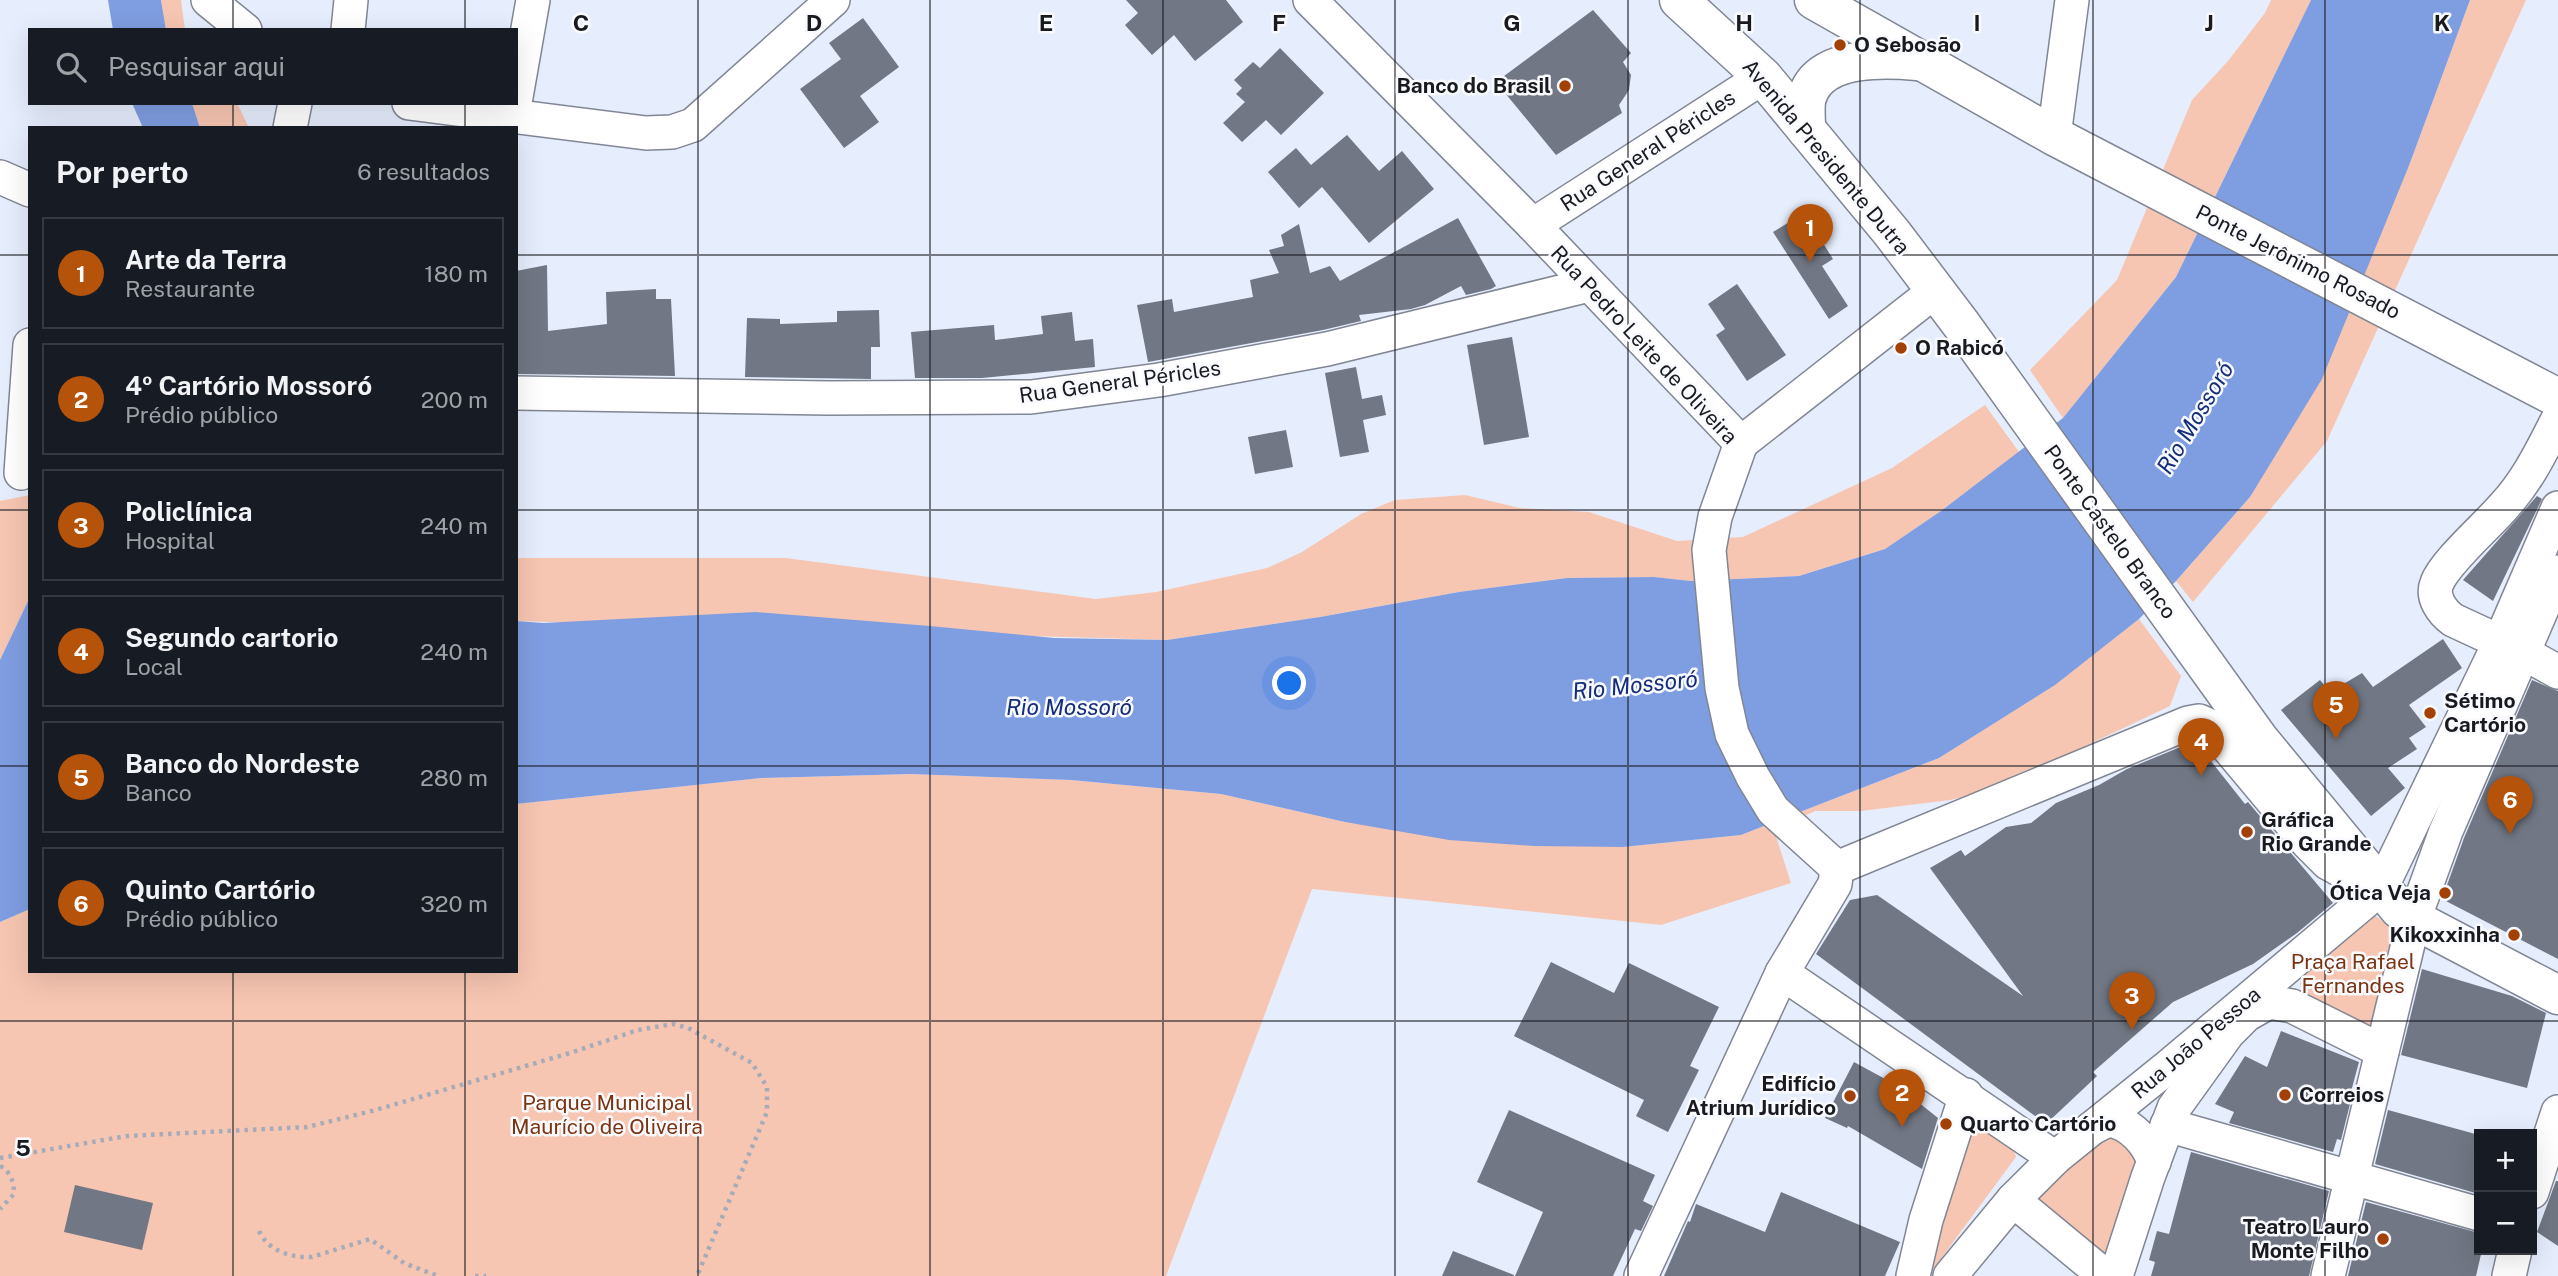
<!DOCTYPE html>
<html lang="pt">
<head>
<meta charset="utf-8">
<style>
	:root { --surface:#171b24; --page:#20242c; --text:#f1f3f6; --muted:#9ea1a6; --line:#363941; --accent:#b45309 }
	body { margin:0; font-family:"Public Sans",sans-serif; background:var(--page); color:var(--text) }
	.controls { position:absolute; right:21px; bottom:21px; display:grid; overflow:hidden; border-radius:0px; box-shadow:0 7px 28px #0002 }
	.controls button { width:63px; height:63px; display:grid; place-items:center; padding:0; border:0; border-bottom:2px solid var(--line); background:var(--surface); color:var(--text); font:35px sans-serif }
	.you { position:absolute; left:1290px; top:684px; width:24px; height:24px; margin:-18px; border:5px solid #fff; border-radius:50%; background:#1a73e8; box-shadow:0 0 0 10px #1a73e833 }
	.badge { display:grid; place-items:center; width:46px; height:46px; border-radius:50%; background:var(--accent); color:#fff; font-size:23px; font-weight:700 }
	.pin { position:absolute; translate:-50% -58px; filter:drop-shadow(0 2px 4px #0008) }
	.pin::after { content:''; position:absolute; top:37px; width:24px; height:21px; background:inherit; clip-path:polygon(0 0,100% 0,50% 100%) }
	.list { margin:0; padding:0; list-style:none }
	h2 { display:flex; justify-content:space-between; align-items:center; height:91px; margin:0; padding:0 28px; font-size:30px }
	h2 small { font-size:23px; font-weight:400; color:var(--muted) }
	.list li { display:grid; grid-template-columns:46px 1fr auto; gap:21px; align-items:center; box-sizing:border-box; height:112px; margin:0 14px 14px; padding:0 14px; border:2px solid var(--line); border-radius:0px }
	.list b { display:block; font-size:26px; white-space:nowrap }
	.list p { margin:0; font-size:23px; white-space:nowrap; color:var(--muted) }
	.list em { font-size:23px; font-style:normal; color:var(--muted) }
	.icon { flex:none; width:38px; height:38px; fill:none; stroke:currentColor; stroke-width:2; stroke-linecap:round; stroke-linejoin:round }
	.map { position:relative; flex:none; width:2558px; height:1276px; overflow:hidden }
	.search { position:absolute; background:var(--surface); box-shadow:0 7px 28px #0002; left:28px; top:28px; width:490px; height:77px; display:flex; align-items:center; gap:18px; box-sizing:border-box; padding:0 24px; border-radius:0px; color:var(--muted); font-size:26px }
	.panel { position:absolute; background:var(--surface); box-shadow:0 7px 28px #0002; left:28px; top:126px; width:490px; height:847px; border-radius:0px }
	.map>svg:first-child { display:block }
	.green { fill:#f7c6b2 }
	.water { fill:#7f9de1 }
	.building { fill:#717784 }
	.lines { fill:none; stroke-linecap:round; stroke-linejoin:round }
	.minor-casing { stroke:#808694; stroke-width:36 }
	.major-casing { stroke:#808694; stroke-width:41 }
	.path { stroke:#a6abb7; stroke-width:4.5; stroke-dasharray:3.5 5; stroke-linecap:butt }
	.minor { stroke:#fff; stroke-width:33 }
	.major { stroke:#fff; stroke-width:38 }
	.grid { fill:none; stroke:#181a20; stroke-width:2; stroke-opacity:0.55 }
	.poi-dot { fill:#a34005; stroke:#f9fafe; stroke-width:2.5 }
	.labels { text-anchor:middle; stroke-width:5; stroke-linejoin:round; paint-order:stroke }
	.poi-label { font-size:21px; font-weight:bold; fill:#181a20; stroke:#f9fafe; text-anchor:start }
	.street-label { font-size:21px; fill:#181a20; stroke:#f9fafe }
	.park-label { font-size:21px; fill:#7a3411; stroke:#f9fafe }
	.water-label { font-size:23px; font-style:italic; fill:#152e7b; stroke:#f9fafe }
	.grid-label { font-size:23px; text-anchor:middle; font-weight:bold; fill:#181a20; stroke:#f9fafe; stroke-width:5; stroke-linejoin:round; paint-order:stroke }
</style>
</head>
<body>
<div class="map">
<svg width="2558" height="1276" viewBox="0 0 2558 1276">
	<rect width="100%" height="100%" fill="#e6edfc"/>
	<g class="green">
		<path d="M161,0H181L185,30H166Z"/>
		<path d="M2271,0H2311L2176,277L2063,418L2030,370L2117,280L2192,100L2228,61L2265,13Z"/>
		<path d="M2470,0H2526L2327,441L2193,602L2176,581L2250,497L2410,163Z"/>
		<path d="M192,103H237L249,128H200Z"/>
		<path d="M1985,405L2019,452L1941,511L1885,549L1799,576L1691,581L1654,577L1567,578L1459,592L1320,617L1167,640L516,621V558H786L1096,599L1156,592L1267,568L1302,552L1361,514L1395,500L1465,495L1520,508L1589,512L1677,541L1743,537L1892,468Z"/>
		<path d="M30,495V597L0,660V501Z"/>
		<path d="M2139,619L2181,676L2170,706L1993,790L1950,800L1861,811H1815L1774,830L1791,883L1661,925L1312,889L1166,1276H0V922L30,909V971H516V804L761,778L911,774L1071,780L1221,794L1345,822L1623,847L1741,835L1939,758L2050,688Z"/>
		<path d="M2374,915L2399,933L2373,1025H2368L2310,996L2303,991L2300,984C2306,955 2351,931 2374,915Z"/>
		<path d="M1980,1129L2014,1151L2016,1157L1928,1276L1920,1269L1972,1133L1974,1130Z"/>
		<path d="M2110,1131L2142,1158L2109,1259L2034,1198Z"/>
	</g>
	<g class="water">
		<path d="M108,0H161L166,30H113Z"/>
		<path d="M2311,0H2470L2410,163L2322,379L2250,497L2176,581L2139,619L2055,685L1939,758L1741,835L1623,847L1534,846L1449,840L1345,822L1221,794L1071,780L911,774L761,778L516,804V621L543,623L756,612L930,626L1054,638L1167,640L1320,617L1459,592L1567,578L1654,577L1691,581L1799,576L1885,549L1941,511L2063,418L2176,277Z"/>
		<path d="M132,103H192L200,128H143Z"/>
		<path d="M30,597V909L0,922V660Z"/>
	</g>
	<g class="building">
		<path d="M1126,0H1226L1243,22L1195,61L1174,35L1152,55L1125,25L1138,13Z"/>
		<path d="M1593,10L1631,53L1623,62L1631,75L1629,90L1619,105L1622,113L1556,155L1496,82Z"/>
		<path d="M863,18L899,67L860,96L879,122L844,148L800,89L841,59L829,43Z"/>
		<path d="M1280,48L1324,93L1281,135L1266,120L1242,142L1223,123L1245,102L1236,94L1242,88L1234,80L1253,62L1260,68Z"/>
		<path d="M1347,135L1379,171L1402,151L1434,189L1369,243L1322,187L1299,208L1268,172L1296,148L1311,165Z"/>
		<path d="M1804,213L1833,259L1822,266L1848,306L1829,319L1773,232Z"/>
		<path d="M1458,218L1496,286L1491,289L1466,295L1461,286L1425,305L1411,309L1359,315L1361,321L1323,330L1148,362L1137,305L1172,299L1174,312L1253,297L1250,280L1279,273L1269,250L1284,246L1281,235L1299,224L1310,273L1330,266L1340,281Z"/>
		<path d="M547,265L548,331L607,324L606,292L656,289V299H671L675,376L516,374V271Z"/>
		<path d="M1737,284L1786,355L1747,381L1716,335L1725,329L1708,304Z"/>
		<path d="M879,310L880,347H871V379L745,377L747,318L780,319V324L837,322V311Z"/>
		<path d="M1072,312L1075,341L1093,339L1095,367L982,378H915L911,332L994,325L995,340L1043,334L1041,316Z"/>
		<path d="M1512,337L1529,437L1484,445L1467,345Z"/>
		<path d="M1356,367L1362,399L1382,395L1386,415L1363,420L1369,452L1340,457L1325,373Z"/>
		<path d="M1286,430L1293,467L1255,474L1248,437Z"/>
		<path d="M2537,496L2542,499L2493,601L2463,580Z"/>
		<path d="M2443,639L2462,668L2409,705L2426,727L2409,738L2417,749L2388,768L2405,788L2371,816L2281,710L2320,680L2330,692L2362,673L2373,687Z"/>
		<path d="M2532,680L2558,691V959L2442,899L2464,838Z"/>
		<path d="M2195,741L2245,804L2248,802L2333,903L2297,933L2253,964L2173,1002L2093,1072L2097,1076L2046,1124L1816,954L1850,900L1877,895L2023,996L1930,868L1961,850L1965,856L2006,827L2031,823L2056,803L2099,785L2127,769Z"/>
		<path d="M1551,962L1614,993L1629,963L1719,1007L1690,1066L1699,1070L1668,1132L1636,1116L1644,1100L1514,1036Z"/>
		<path d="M2422,969L2512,996L2546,1013L2527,1088L2401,1055Z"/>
		<path d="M2281,1031L2359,1062L2349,1099L2351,1100L2341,1140L2337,1139L2333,1152L2229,1123L2234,1112L2215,1104L2245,1056L2267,1067Z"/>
		<path d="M1854,1062L1898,1086L1938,1118L1922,1169L1848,1126L1847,1128L1825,1118Z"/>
		<path d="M1509,1110L1655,1175L1643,1201L1653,1206L1641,1231L1635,1229L1613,1276H1515L1543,1212L1477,1182Z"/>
		<path d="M2388,1110L2479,1135V1194L2375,1164Z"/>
		<path d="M2191,1152L2329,1191L2309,1276H2151L2155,1262L2149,1260L2157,1231L2169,1234Z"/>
		<path d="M2556,1181H2558V1246L2537,1232Z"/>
		<path d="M75,1185L153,1203L142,1250L64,1232Z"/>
		<path d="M1781,1192L1900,1242L1885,1276H1664L1688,1221L1690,1222L1696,1204L1765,1232Z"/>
		<path d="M2366,1202L2479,1233V1250H2482L2476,1276H2348Z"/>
		<path d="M1453,1251L1514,1275V1276H1442Z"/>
	</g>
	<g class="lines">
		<defs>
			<g id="minor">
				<path d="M208,0L245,30"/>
				<path d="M1310,0L1533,225L1741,443"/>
				<path d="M348,30L351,0"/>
				<path d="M516,97L533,0"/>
				<path d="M409,103L646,133L672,132L693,125L833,0"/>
				<path d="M290,128L295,103"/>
				<path d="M2054,136L2072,0"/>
				<path d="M0,177L30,190"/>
				<path d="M1533,225L1763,77"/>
				<path d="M516,393L829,398L1031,397L1159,380L1327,349L1589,285"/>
				<path d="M2558,419C2542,450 2528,480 2504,506C2487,526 2445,562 2437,583C2431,597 2442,612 2453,620L2522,652L2558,672"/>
				<path d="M1741,443L1715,517L1709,550L1722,688L1732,734L1753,777L1773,810L1837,868"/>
				<path d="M1741,443L1935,291"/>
				<path d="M21,473L30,345"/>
				<path d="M1837,868L2188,723L2199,721L2210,726L2307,842L2328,863L2348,874L2371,877"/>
				<path d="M1782,973L2055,1158"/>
				<path d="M2167,1125L2479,1214"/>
				<path d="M2092,1128L2108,1120C2130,1122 2148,1143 2154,1162"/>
				<path d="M2532,1192L2558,1112"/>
				<path d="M2013,1200L2105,1276"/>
				<path d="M1641,1276L1782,973L1835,884L1837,868"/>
				<path d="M1913,1276L1926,1220L1966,1095"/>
				<path d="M1950,1276L2013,1200L2055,1158L2169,1066L2381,888L2500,642L2558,508"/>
				<path d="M2116,1276L2148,1177L2174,1108L2228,1033L2246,1015L2269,1002L2292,1006L2382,1051"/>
				<path d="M2328,1276L2414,919L2446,831L2558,572"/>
				<path d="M2509,1276L2515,1250"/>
			</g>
			<g id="major">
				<path d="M1679,0L1763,77L1892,233L1961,324L2259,739L2399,909L2417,921L2558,995"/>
				<path d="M1814,0L2054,136L2558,398"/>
				<path d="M1806,129C1806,120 1805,110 1806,101C1815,55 1883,58 1917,61"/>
			</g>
		</defs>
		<use href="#minor" class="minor-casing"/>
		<use href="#major" class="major-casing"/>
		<g class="path">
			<path d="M0,1158L127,1136L307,1127L372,1111L570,1053L638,1030L673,1024L688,1028L752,1063L767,1087V1112L697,1276"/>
			<path d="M0,1166C11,1172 14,1182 14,1194L0,1209"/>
			<path d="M259,1231C268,1251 291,1258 312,1257L370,1239L404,1263L438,1276"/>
			<path d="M475,1276H486"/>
		</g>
		<use href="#minor" class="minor"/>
		<use href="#major" class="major"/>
	</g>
	<path class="grid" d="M233,0V30M465,0V30M698,0V1276M930,0V1276M1163,0V1276M1395,0V1276M1628,0V1276M1860,0V1276M2093,0V1276M2325,0V1276M233,103V128M465,103V128M0,255H30M516,255H2558M0,510H30M516,510H2558M0,766H30M516,766H2558M233,971V1276M465,971V1276M0,1021H2558"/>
	<g class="poi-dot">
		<circle cx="1840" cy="45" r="7"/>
		<circle cx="1565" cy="86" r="7"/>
		<circle cx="1901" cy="348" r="7"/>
		<circle cx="2430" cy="713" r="7"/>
		<circle cx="2247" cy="832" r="7"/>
		<circle cx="2445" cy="893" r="7"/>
		<circle cx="2514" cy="935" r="7"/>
		<circle cx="2285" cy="1095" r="7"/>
		<circle cx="1850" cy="1096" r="7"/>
		<circle cx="1946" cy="1124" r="7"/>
		<circle cx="2383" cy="1239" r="7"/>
	</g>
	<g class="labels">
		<g class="poi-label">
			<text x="1854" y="52">O Sebosão</text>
			<text x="1551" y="93" text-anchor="end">Banco do Brasil</text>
			<text x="1915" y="355">O Rabicó</text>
			<text x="2444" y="708">Sétimo<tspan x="2444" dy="24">Cartório</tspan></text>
			<text x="2261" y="827">Gráfica<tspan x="2261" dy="24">Rio Grande</tspan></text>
			<text x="2431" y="900" text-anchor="end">Ótica Veja</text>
			<text x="2500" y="942" text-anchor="end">Kikoxxinha</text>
			<text x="1836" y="1091" text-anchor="end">Edifício<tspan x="1836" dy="24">Atrium Jurídico</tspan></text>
			<text x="2299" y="1102">Correios</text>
			<text x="1960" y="1131">Quarto Cartório</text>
			<text x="2369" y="1234" text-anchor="end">Teatro Lauro<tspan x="2369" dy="24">Monte Filho</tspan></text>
		</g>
		<g class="street-label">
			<text transform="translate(1648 151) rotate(-33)" y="7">Rua General Péricles</text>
			<text transform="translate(1826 157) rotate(50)" y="7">Avenida Presidente Dutra</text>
			<text transform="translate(2298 262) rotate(27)" y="7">Ponte Jerônimo Rosado</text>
			<text transform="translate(1644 345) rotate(47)" y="7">Rua Pedro Leite de Oliveira</text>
			<text transform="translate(1120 382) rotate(-8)" y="7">Rua General Péricles</text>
			<text transform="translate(2110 532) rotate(54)" y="7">Ponte Castelo Branco</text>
			<text transform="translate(2196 1043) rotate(-40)" y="7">Rua João Pessoa</text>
		</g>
		<g class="park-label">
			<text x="2353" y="969">Praça Rafael<tspan x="2353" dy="24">Fernandes</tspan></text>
			<text x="607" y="1110">Parque Municipal<tspan x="607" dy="24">Maurício de Oliveira</tspan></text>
		</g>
		<g class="water-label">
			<text transform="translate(2195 418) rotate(-59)" y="8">Rio Mossoró</text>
			<text transform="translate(1635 685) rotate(-6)" y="8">Rio Mossoró</text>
			<text x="1069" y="715">Rio Mossoró</text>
		</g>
	</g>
	<g class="grid-label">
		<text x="581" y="31">C</text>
		<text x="814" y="31">D</text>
		<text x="1046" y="31">E</text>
		<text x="1279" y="31">F</text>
		<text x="1512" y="31">G</text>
		<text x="1744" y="31">H</text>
		<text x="1977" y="31">I</text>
		<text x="2209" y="31">J</text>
		<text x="2442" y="31">K</text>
		<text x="23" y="1156">5</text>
	</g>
</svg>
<div class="controls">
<button>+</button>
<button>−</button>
</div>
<div class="you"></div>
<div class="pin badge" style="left:1810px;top:262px">1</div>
<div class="pin badge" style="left:1902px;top:1127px">2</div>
<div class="pin badge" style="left:2132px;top:1030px">3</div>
<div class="pin badge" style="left:2201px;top:776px">4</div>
<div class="pin badge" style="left:2336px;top:739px">5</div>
<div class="pin badge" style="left:2510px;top:834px">6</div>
<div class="search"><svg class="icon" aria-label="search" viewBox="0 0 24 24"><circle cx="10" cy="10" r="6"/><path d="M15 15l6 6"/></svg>Pesquisar aqui</div>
<section class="panel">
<h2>Por perto<small>6 resultados</small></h2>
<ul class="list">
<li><span class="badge">1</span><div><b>Arte da Terra</b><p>Restaurante</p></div><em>180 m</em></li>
<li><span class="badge">2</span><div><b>4º Cartório Mossoró</b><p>Prédio público</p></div><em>200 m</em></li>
<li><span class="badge">3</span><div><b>Policlínica</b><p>Hospital</p></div><em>240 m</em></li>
<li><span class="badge">4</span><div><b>Segundo cartorio</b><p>Local</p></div><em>240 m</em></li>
<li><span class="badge">5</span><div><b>Banco do Nordeste</b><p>Banco</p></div><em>280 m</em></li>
<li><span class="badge">6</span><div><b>Quinto Cartório</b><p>Prédio público</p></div><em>320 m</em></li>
</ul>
</section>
</div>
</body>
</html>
